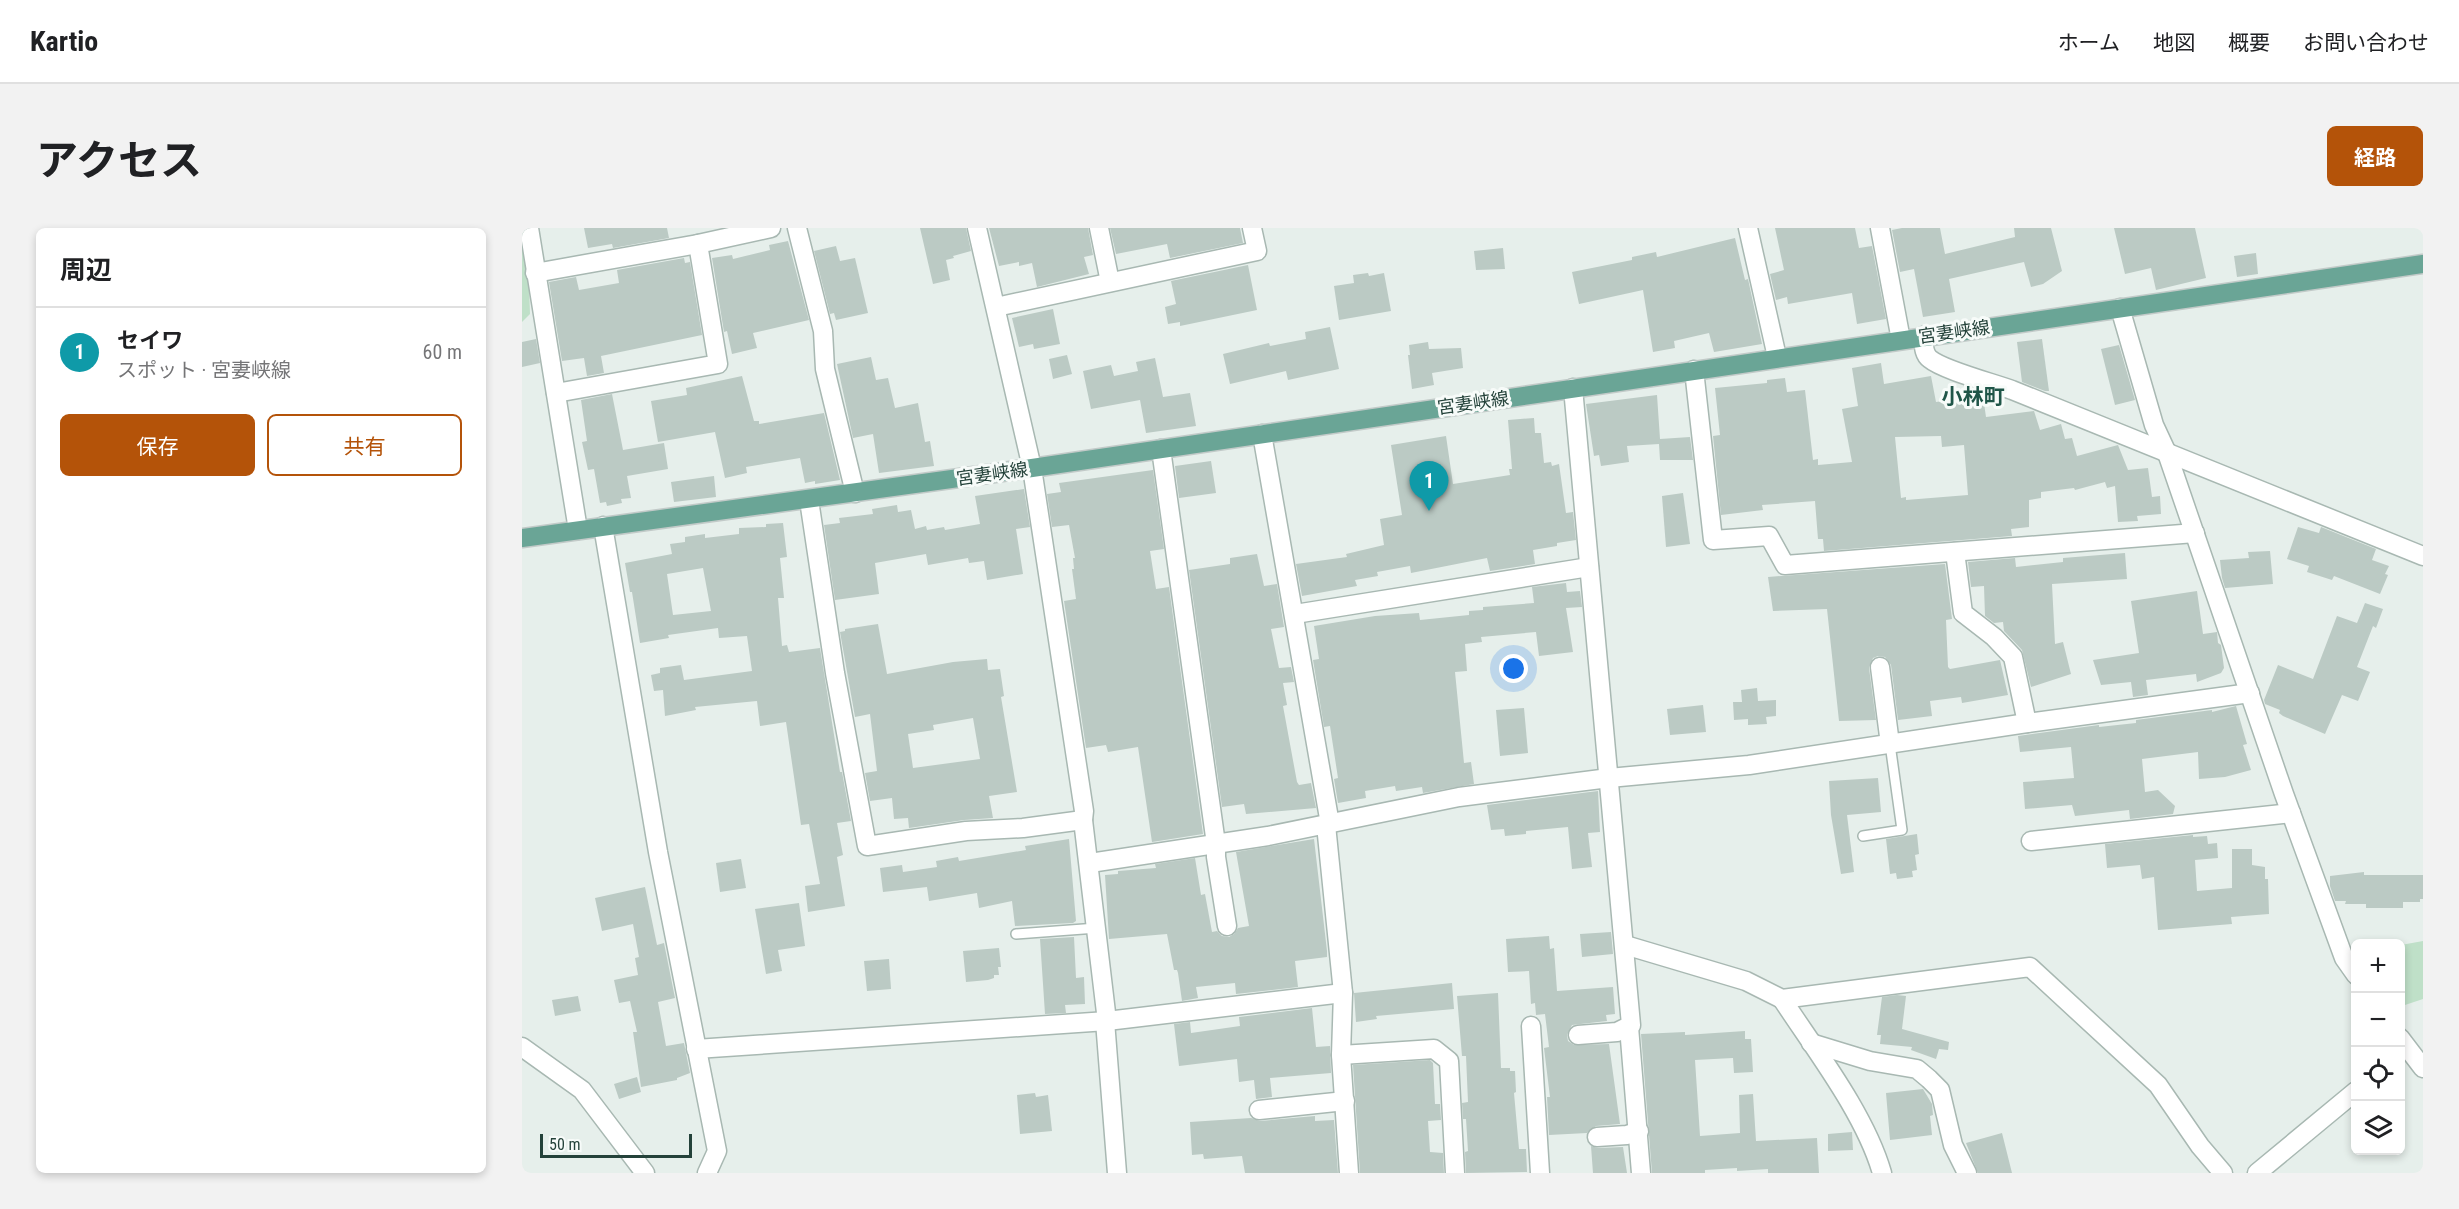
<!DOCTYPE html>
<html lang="ja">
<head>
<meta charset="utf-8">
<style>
	:root { --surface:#fff; --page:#f2f2f2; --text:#202124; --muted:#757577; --line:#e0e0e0; --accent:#b45309 }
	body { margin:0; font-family:"Roboto Condensed","Noto Sans JP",sans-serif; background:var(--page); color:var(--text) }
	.controls { position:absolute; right:18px; bottom:18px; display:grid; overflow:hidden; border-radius:9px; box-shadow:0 3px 9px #0003 }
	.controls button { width:54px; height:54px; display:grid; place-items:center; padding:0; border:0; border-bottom:2px solid var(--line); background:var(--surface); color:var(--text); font:30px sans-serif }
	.scale { position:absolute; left:18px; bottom:15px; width:152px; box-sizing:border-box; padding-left:6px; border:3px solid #24423a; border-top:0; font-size:16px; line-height:21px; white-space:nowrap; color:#24423a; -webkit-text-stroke:4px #f7fbf9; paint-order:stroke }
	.you { position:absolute; left:992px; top:441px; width:21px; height:21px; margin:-15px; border:4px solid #fff; border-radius:50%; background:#1a73e8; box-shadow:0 0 0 9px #1a73e833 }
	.badge { display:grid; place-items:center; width:39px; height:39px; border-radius:50%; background:var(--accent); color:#fff; font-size:20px; font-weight:700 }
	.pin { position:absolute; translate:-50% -50px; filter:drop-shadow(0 2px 3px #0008) }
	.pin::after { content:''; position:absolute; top:32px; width:21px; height:18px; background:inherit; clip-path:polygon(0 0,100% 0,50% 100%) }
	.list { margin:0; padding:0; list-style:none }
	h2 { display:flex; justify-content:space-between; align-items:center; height:78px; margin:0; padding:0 24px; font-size:26px }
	h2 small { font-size:20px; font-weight:400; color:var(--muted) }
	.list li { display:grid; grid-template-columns:39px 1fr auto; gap:18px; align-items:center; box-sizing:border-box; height:90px; padding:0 24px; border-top:2px solid var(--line) }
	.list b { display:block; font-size:22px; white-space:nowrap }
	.list p { margin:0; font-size:20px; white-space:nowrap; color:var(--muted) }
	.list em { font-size:20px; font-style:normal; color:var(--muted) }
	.actions { display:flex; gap:12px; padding:18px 24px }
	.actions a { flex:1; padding:14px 0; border:2px solid var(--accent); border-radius:9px; text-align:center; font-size:21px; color:var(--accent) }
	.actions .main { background:var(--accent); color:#fff }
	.icon { flex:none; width:33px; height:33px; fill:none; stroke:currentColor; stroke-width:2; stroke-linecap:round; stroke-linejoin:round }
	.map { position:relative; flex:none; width:1901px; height:945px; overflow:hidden; border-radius:9px }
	header { display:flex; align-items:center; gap:36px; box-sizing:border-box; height:84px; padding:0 30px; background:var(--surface); border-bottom:2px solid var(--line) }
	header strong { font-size:28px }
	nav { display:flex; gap:33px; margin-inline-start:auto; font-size:21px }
	.intro { display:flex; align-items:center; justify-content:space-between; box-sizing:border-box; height:144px; padding:0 36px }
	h1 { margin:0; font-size:42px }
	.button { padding:15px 27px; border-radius:9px; background:var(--accent); color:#fff; font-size:21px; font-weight:700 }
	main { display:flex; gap:36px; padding:0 36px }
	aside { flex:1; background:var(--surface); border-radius:9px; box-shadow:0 3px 9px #0003 }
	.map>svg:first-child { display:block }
	.green { fill:#bfe0c8 }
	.building { fill:#bbcac4; fill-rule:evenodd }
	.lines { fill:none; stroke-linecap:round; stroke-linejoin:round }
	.service-casing { stroke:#a8b8b2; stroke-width:12 }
	.minor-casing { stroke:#a8b8b2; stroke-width:21 }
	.primary-casing { stroke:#c2cac8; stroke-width:21 }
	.service { stroke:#fff; stroke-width:9 }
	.minor { stroke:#fff; stroke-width:18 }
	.primary { stroke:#6aa596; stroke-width:18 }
	.labels { text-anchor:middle; stroke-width:6; stroke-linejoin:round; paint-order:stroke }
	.street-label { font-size:18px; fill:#24423a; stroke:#f7fbf9 }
	.quarter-label { font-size:21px; font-weight:bold; fill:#1f5548; stroke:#f7fbf9 }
</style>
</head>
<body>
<header>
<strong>Kartio</strong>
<nav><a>ホーム</a><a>地図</a><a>概要</a><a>お問い合わせ</a></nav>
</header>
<div class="intro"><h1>アクセス</h1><a class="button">経路</a></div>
<main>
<aside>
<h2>周辺<small></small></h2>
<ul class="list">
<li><span class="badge" style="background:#0f9aa8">1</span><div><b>セイワ</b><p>スポット · 宮妻峡線</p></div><em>60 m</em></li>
</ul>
<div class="actions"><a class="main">保存</a><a>共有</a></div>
</aside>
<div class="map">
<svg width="1901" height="945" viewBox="0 0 1901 945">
	<rect width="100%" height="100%" fill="#e6efeb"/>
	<g class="green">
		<path d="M0,0H5L8,86L0,94Z"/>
		<path d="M1901,713V771L1883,777L1879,765V717Z"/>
	</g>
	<g class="building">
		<path d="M62,0H145L147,10L91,20L90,16L66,20Z"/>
		<path d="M398,0H444L449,23L431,28L432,30L424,32L428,52L411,56Z"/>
		<path d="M467,0H566L571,27L562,29L567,46L515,59L510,35L497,38V34L477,38Z"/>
		<path d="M588,0H718L721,15L648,30L645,16L594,26Z"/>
		<path d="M1253,0H1333L1337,20L1350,18L1364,91L1335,96L1330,65L1266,76L1265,69L1254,72L1248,46L1262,42Z"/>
		<path d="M1380,0H1418L1423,26L1493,9L1492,0H1529L1540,43L1521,56L1509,59L1502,34L1427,51L1433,84L1401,89L1392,41L1378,44L1370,2Z"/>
		<path d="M1592,0H1673L1684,50L1634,62L1629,40L1603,46Z"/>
		<path d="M1213,10L1223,52L1226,51L1240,116L1192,124L1187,105L1152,113L1153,120L1131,124L1121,62L1057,76L1050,44L1110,32V29L1134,24L1135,29Z"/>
		<path d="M266,13L287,92L231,105L235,120L210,126L205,103L202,104L190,30L210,27L211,31L248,22L247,17Z"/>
		<path d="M314,18L318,33L333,30L346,85L314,92L312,85L308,86L292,23Z"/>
		<path d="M981,20L983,41L954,42L952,23Z"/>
		<path d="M1734,25L1736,46L1715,49L1712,28Z"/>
		<path d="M162,30L163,35L168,34L180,107L79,128L82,145L65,148L62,130L40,133L27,54L54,49L57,62L97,55L95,42Z"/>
		<path d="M726,37L735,82L658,98V94L646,96L643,79L654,76L649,53Z"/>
		<path d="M846,45L847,48L862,45L869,83L817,92L812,58L832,55L831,47Z"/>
		<path d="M531,81L538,116L512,121L511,116L497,119L490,90Z"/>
		<path d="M808,99L817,141L766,152L764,143L708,156L701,126L747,115L748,118L784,111L783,104Z"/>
		<path d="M14,111L18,135L0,139V114Z"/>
		<path d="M1520,111L1527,163H1523L1500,154L1495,114Z"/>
		<path d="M906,114L907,121L939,120L941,140L910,145L912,157L890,161L886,127H888L887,117Z"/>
		<path d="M1597,117L1613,172L1593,177L1579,121Z"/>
		<path d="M545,127L550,146L531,151L527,131Z"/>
		<path d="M349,129L354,152L366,150L373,180L396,175L403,214L408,213L412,238L357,245L351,206L331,210L315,136Z"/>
		<path d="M633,130L641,169L668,165L674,198L624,205L618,172L569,181L561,143L589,137L592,148L616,143L614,134Z"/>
		<path d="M1359,135L1362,156L1409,148L1414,174L1461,168L1464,189L1512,183L1518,202L1539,196L1543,211L1550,210L1555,228L1596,217L1606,242L1626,240L1630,269L1638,268L1639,286L1615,288L1616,293L1596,294L1593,258L1585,260L1583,254L1553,262L1552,260L1519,264V270L1507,272V299L1489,301L1490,308L1302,323L1301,311H1296L1293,273L1240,277L1241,282L1199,287L1191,208L1198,207L1193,160L1245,155V152L1263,150L1265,164L1283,162L1291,232L1296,231V237L1330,234L1320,181L1336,178L1330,140ZM1419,208L1420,219L1442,217L1446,267L1384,272V269L1379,270L1373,209Z"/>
		<path d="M220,148L232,193H237V196L302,185L318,252L293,256V253L283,255L278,230L224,239L225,245L203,250L193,204L136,214L129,173L165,167L164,160Z"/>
		<path d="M90,166L101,222L142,215L146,241L105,248L109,270L99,271L100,275L85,278L84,274L78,275L72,241L66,242L60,214L65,213L59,172Z"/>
		<path d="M1135,167L1138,211L1168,209L1171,232H1138L1137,216L1105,218L1107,234L1079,238L1077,227L1072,228L1064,176Z"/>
		<path d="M1012,190L1013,205H1019L1022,235L1029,234L1030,238L1037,236L1044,285L1051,284L1054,312L1035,315V318L1011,322L1013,336L968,343L965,330L889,345L888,338L855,344L856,348L833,352L835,358L780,368L774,336L825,329L824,326L862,317L858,291L880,287L869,217L924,208L931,256L988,247L987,241H990L986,192Z"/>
		<path d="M689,233L694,265L657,270L653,238Z"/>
		<path d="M631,242L642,321L628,323L634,361L647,359L681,606L630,614L616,519L586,524L584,517L564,520L542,373L554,371L550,341H552L551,330H553L547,297L530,299L525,266L539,264L537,255Z"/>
		<path d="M192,248L194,269L152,274L149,254Z"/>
		<path d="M502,261L508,299L494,301L501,346L465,352L462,333L447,335L446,330L406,337L404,326L353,335L357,366L313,372L302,297L318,295L317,290L351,286L350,281L375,277L376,284L389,282L393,301L404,298L405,302L422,299L423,302L458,296L453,268Z"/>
		<path d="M1161,265L1168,316L1144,319L1140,268Z"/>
		<path d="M261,295L265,329L258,330L262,370H256L260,418L265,417L267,424L298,420L318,544H320L329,593L315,595L321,627L315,629L323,678L286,684L283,658L298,656L287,596L279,597L264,494L238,498L235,473L173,479L174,482L143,488L141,462L132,463L129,447L138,445V440L159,437L162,452L230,443L225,408L197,410L196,400L146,407L147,410L118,415L110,364H108L103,335L150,326L148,316L163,314V309L183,306V310L217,306V300L244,299V296ZM181,340L189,383L151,387L145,346Z"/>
		<path d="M1776,299L1797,305L1799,299L1854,321L1850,332L1867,338L1863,346L1866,347L1858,366L1812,348L1810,352L1785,344L1787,338L1765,331Z"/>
		<path d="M1748,323L1751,356L1703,360L1700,350L1698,332L1727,330L1726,324Z"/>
		<path d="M1603,325L1605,351L1530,356L1533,416L1541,414L1549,446L1509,459L1500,422L1482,403L1481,394L1472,395L1463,388L1462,358L1449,359L1446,334L1493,330L1494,339L1541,334V330Z"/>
		<path d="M735,326L742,358L755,356L762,399L749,401L757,440L769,439L772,454L761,455L765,477L761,478L775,554L777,557L789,555L794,580L724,586L722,576L700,579L667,342L708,336V330Z"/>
		<path d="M1423,336L1430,391L1424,392L1426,439L1428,441L1478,432L1486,467L1440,475L1439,469L1408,473L1410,488L1376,492L1369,437L1363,429L1356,428L1351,430L1347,440L1354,492L1317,493L1305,381L1251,383L1246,349Z"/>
		<path d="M1044,355L1045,364L1058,363L1060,379L1044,380L1051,424L1017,428L1014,404L959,409L960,414L943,416L945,443L933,444L942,535L949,534L952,556L901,565L900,559L874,563L873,558L843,563L844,570L816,575L812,551L816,550L808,498L802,499L791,432L797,431L792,398L853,388L897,385L898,392L947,387V383L961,382V379L1012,375L1010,359Z"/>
		<path d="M1675,363L1681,406L1695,404L1696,415L1699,417L1702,440L1699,445L1675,454L1674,446L1624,452L1626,467L1611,469L1609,454L1579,457L1571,432L1617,425L1609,373Z"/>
		<path d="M1843,375L1861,381L1854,400L1851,398L1835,439L1848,444L1836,473L1820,467L1803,506L1761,488L1757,485L1758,482L1743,476L1742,472L1756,437L1791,451L1815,388L1835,395Z"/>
		<path d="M356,396L365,446L431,434L465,431L466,442L478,441L482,468L479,469L495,564L467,568L471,590L442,592L387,600L386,590L372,591L370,570L348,573L343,545L355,543L348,486L333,489L318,404L323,403V401ZM451,490L458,531L391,540L386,506L412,502L411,497Z"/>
		<path d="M1235,460L1236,473L1254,472V488L1244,489L1245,496L1226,497V491L1212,492L1211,474H1220L1219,462Z"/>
		<path d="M1181,477L1184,504L1148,507L1145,481Z"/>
		<path d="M1714,478L1725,516L1721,517L1729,542L1703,549L1677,551L1676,524L1620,531L1623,564L1636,562L1653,578L1651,586L1608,591L1607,582L1553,588L1550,577L1503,581L1501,554L1552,550L1549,519L1498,524L1496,508L1577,497V499L1614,495V492L1690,482V484Z"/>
		<path d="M1002,480L1006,525L978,528L974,482Z"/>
		<path d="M1356,550L1359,584L1325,587L1332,644L1319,646L1309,587L1307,553Z"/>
		<path d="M1076,563L1078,604L1066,605L1070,639L1050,641L1046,599L1004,603V606L983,608L982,601L969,602L965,577Z"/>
		<path d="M1395,606L1397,626L1393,627L1395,642L1390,643L1391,649L1375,651L1374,645L1368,646L1364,611Z"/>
		<path d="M1671,607V609L1685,608L1686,616L1695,615L1696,630L1673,632L1675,663L1710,660V621H1730V637L1743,639V651H1746L1747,686L1709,689L1710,696L1636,702L1632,649L1620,651L1618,637L1585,640L1583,616Z"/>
		<path d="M547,611L554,693L551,695L493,698L490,673L457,680L455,665L407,673L405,659L361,664L358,640L380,637L381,644L415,639L414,633L436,629L437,633L504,622L503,618Z"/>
		<path d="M792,611L805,723V729L773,733L776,759L714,766L713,755L674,759L676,770L660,773L656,745L655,742H652L645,706L587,711L583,647L596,646V643L634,640L633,636L673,630L679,667L683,666L690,704L695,703L700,708L707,709L712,706L716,700L727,698L714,624Z"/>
		<path d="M219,631L224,660L198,664L194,635Z"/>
		<path d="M1842,644V647H1901V671H1898V674H1881V680H1844V676H1823L1824,673H1813L1808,658V648Z"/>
		<path d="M123,659L135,717L142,715L153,770L136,774L144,818L162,815L168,845L155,850V852L119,859L111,804H115L108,773L97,775L92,752L116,747L113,730L117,729L111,696L80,703L73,670Z"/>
		<path d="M277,675L283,718L256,722L260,743L244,746L233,681Z"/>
		<path d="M1089,704L1091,726L1060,729L1058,706Z"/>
		<path d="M1027,708L1028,721L1032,720L1035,763L1091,759L1093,786L1084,787L1085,793L1050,797L1045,807L1046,813L1052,817L1087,816L1098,896L1074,898L1065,905L1027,907L1025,869H1028L1022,820L1027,819L1023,786L1014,787L1013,775L1009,776L1007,743L986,744L984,711Z"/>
		<path d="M552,709L554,750L562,749L563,776L543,777L544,785L523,786L518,711Z"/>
		<path d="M477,720L479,739H476L477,747H472V750L466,752L444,754L441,723Z"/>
		<path d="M367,731L369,761L345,763L342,733Z"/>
		<path d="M930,755L932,781L854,788L855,791L834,794L832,765Z"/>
		<path d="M976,765L979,840H988V843H993L994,864L992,865L997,921H1004L1005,944L944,945L943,924L946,923L944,891H941L940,875L946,874L944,828H940L935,768Z"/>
		<path d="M1375,767L1384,768L1380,801L1427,814L1426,822L1417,821L1414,831L1389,822L1390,819L1358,816L1359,807H1355L1360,769Z"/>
		<path d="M56,768L59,783L33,788L30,772Z"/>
		<path d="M790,780L794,819L808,818L809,845L748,850L750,869L734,871L732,852L717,854L715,831L657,838L652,796L668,794L669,805L718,798L717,789Z"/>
		<path d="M1223,803V811H1229L1231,844L1212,845L1211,830L1173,832L1178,908L1218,905L1217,867L1231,866L1234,913L1295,910L1297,945H1246V941L1215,943V940L1183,942V945H1130L1119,806L1163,804V807Z"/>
		<path d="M908,832L911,835L913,876H918L919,892L906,893L908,924L921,925L922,945H838L831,837Z"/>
		<path d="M115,849L119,864L97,871L92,856Z"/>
		<path d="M1401,861L1410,876L1411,887L1408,888L1410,907L1368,912L1364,865Z"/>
		<path d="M513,865L514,869L526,867L530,903L498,906L495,867Z"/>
		<path d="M793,888V893L812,892L816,945H723L720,928L682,931L681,926L670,927L668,894L729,890L738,893Z"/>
		<path d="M1330,904L1331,922L1306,923V906Z"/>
		<path d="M1480,905L1490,945H1456L1444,915Z"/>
		<path d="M1069,918L1076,920L1101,919L1105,945H1071Z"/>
	</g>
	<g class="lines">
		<defs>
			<g id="service">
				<path d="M1341,608L1380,602L1368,516"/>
				<path d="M494,706L575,700"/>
			</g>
			<g id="minor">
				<path d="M7,0L56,302"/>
				<path d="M275,0L301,103L303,141L333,265"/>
				<path d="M455,0L510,240L562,583L561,592L585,793"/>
				<path d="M577,0L588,54"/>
				<path d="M1226,0L1255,129"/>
				<path d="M1358,0L1379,112"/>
				<path d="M13,45L176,16"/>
				<path d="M474,79L735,23L730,0"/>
				<path d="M1598,80L1632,197L1645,225L1762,566L1822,730L1834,747"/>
				<path d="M1401,108C1402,116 1401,126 1408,131C1421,142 1471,155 1490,162L1901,328"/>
				<path d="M1172,142L1191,312L1247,308L1263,337L1673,305"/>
				<path d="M1051,160L1109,797L1095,804L1056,807"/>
				<path d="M34,165L196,136L176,16L249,0"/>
				<path d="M740,206L808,596"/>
				<path d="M639,221L694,616V629L705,698"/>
				<path d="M287,272L313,445L345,618L444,603L501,600L561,592"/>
				<path d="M81,298L136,624L195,923L185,945"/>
				<path d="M1433,324L1441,385L1472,409L1491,429L1505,495"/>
				<path d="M773,386L1067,339"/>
				<path d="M1358,439L1368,516"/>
				<path d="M804,597L821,765L819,827L827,945"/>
				<path d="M1509,613L1769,585"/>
				<path d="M568,635L746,608L937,569L1087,550L1227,537L1505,495L1728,465"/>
				<path d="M1103,717L1224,753L1260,771L1508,739L1636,857L1678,918L1701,945"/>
				<path d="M1260,771C1294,823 1343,886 1360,945"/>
				<path d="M583,793L595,945"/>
				<path d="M1009,798L1018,945"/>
				<path d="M1107,799L1119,945"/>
				<path d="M1878,810L1901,840"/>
				<path d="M1289,815L1348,833L1395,841L1407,851L1418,862L1431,917L1445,945"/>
				<path d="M0,819L60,862L123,945"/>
				<path d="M174,821L585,793L821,765"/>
				<path d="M819,827L912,821L927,833L933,945"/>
				<path d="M737,882L823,873"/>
				<path d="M1075,909L1105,907L1117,903"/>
				<path d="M1735,945L1834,863"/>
			</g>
			<path id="primary" d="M0,310L510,240L1901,36"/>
		</defs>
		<use href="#service" class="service-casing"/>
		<use href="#minor" class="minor-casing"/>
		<use href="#primary" class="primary-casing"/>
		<use href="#service" class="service"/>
		<use href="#minor" class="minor"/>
		<use href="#primary" class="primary"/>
	</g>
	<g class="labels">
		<g class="street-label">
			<text transform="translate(1432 104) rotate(-8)" y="6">宮妻峡線</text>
			<text transform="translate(951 175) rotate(-8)" y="6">宮妻峡線</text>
			<text transform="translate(470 246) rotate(-8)" y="6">宮妻峡線</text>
		</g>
		<g class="quarter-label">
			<text x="1451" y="176">小林町</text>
		</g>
	</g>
</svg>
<div class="controls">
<button>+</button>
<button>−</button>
<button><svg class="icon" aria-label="locate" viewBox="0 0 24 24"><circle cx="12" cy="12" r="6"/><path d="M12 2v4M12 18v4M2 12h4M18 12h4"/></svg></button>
<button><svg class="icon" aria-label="layers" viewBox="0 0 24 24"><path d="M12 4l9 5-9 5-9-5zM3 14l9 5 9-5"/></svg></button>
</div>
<div class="scale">50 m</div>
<div class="you"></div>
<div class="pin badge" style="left:907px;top:283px;background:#0f9aa8">1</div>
</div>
</main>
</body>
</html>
